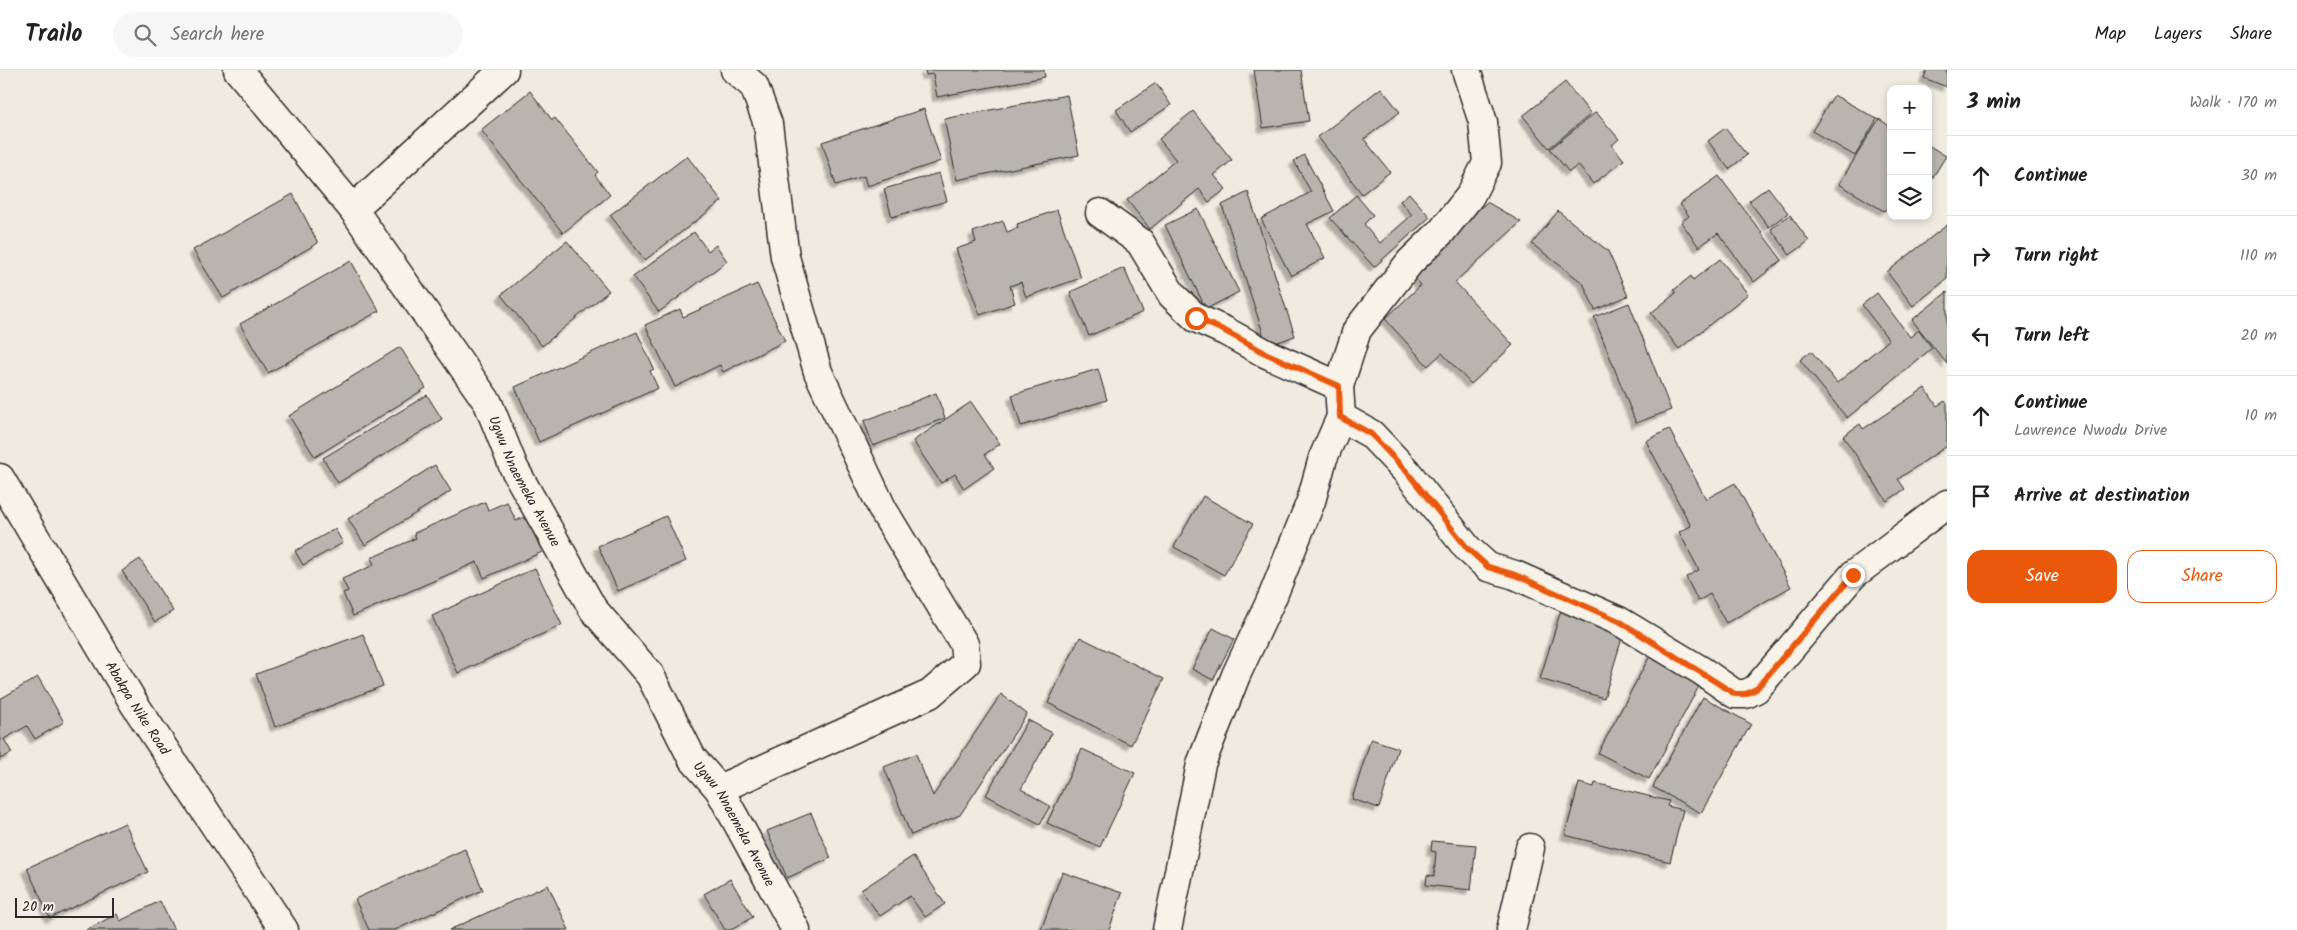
<!DOCTYPE html>
<html lang="en">
<head>
<meta charset="utf-8">
<style>
	:root { --surface:#fff; --page:#f6f6f6; --text:#222; --muted:#767676; --line:#e0e0e0; --accent:#ea580c }
	body { margin:0; font-family:Kalam,sans-serif; background:var(--page); color:var(--text) }
	.controls { position:absolute; right:15px; top:15px; display:grid; overflow:hidden; border-radius:10px; box-shadow:0 2px 8px #0003 }
	.controls button { width:45px; height:45px; display:grid; place-items:center; padding:0; border:0; border-bottom:1px solid var(--line); background:var(--surface); color:var(--text); font:25px sans-serif }
	.scale { position:absolute; left:15px; bottom:12px; width:99px; box-sizing:border-box; padding-left:5px; border:2px solid #2b2b2b; border-top:0; font-size:14px; line-height:18px; white-space:nowrap; color:#2b2b2b; -webkit-text-stroke:4px #f7f3e8; paint-order:stroke }
	.stop { position:absolute; width:15px; height:15px; margin:-11px; border:4px solid #ea580c; border-radius:50%; background:#fff }
	.stop.end { background:#ea580c; border-color:#fff; box-shadow:0 1px 5px #0008 }
	.list { margin:0; padding:0; list-style:none }
	h2 { display:flex; justify-content:space-between; align-items:center; height:65px; margin:0; padding:0 20px; font-size:21px }
	h2 small { font-size:16px; font-weight:400; color:var(--muted) }
	.list li { display:grid; grid-template-columns:32px 1fr auto; gap:15px; align-items:center; box-sizing:border-box; height:80px; padding:0 20px; border-top:1px solid var(--line) }
	.list b { display:block; font-size:19px; white-space:nowrap }
	.list p { margin:0; font-size:16px; white-space:nowrap; color:var(--muted) }
	.list em { font-size:16px; font-style:normal; color:var(--muted) }
	.actions { display:flex; gap:10px; padding:15px 20px }
	.actions a { flex:1; padding:11px 0; border:1px solid var(--accent); border-radius:15px; text-align:center; font-size:18px; color:var(--accent) }
	.actions .main { background:var(--accent); color:#fff }
	.icon { flex:none; width:28px; height:28px; fill:none; stroke:currentColor; stroke-width:2; stroke-linecap:round; stroke-linejoin:round }
	.map { position:relative; flex:none; width:1947px; height:860px; overflow:hidden }
	header { display:flex; align-items:center; gap:30px; box-sizing:border-box; height:70px; padding:0 25px; background:var(--surface); border-bottom:1px solid var(--line) }
	header strong { font-size:24px }
	nav { display:flex; gap:28px; margin-inline-start:auto; font-size:18px }
	.search { width:350px; height:45px; background:var(--page); display:flex; align-items:center; gap:12px; box-sizing:border-box; padding:0 18px; border-radius:28px; color:var(--muted); font-size:19px }
	main { display:flex }
	aside { flex:1; background:var(--surface) }
	.map>svg:first-child { display:block }
	.building { fill:#b8b5ae; stroke:#2b2b2b; filter:url(#shadow) }
	.lines { fill:none; stroke-linecap:round; stroke-linejoin:round }
	.street-casing { stroke:#2b2b2b; stroke-width:31 }
	.primary-casing { stroke:#2b2b2b; stroke-width:31 }
	.street { stroke:#f7f3e8; stroke-width:28 }
	.primary { stroke:#f7f3e8; stroke-width:28 }
	.route { stroke:#ea580c; stroke-width:6 }
	.labels { text-anchor:middle; stroke-width:4; stroke-linejoin:round; paint-order:stroke }
	.street-label { font-size:14px; fill:#2b2b2b; stroke:#f7f3e8 }
</style>
</head>
<body>
<header>
<strong>Trailo</strong>
<div class="search"><svg class="icon" aria-label="search" viewBox="0 0 24 24"><circle cx="10" cy="10" r="6"/><path d="M15 15l6 6"/></svg>Search here</div>
<nav><a>Map</a><a>Layers</a><a>Share</a></nav>
</header>
<main>
<div class="map">
<svg width="1947" height="860" viewBox="0 0 1947 860">
	<defs>
		<filter id="shadow"><feDropShadow dx="-4.5" dy="4.5" stdDeviation="1" flood-color="#0004"/></filter>
	</defs>
	<rect width="100%" height="100%" fill="#efebe0"/>
	<filter id="ink" filterUnits="userSpaceOnUse"><feTurbulence type="fractalNoise" baseFrequency=".02" numOctaves="2"/><feDisplacementMap in="SourceGraphic" scale="10" xChannelSelector="R" yChannelSelector="G"/><feConvolveMatrix kernelMatrix="1 2 1 2 8 2 1 2 1" color-interpolation-filters="sRGB"/></filter>
	<g filter="url(#ink)">
		<g class="building">
			<path d="M925,0H1044L1045,7L937,27L933,4L926,5Z"/>
			<path d="M1254,0H1301L1309,51L1263,58Z"/>
			<path d="M1927,0H1947V17L1924,8Z"/>
			<path d="M1565,12L1591,44L1549,78L1523,46Z"/>
			<path d="M1156,13L1171,35L1130,62L1116,40Z"/>
			<path d="M1381,18L1400,42L1364,69L1390,102L1362,124L1318,67Z"/>
			<path d="M530,21L552,50L555,48L598,102L595,105L610,125L563,163L481,60Z"/>
			<path d="M1067,25L1079,85L957,110L944,49Z"/>
			<path d="M1834,25L1877,49L1855,86L1812,61Z"/>
			<path d="M924,39L941,91L867,116L864,106L836,115L822,72Z"/>
			<path d="M1193,41L1232,90L1214,105L1226,119L1209,132L1199,119L1150,159L1127,130L1176,90L1159,69Z"/>
			<path d="M1596,42L1619,69L1612,75L1624,90L1593,114L1578,95L1569,102L1550,79Z"/>
			<path d="M1879,49L1891,57V134L1884,141L1839,114Z"/>
			<path d="M1725,58L1747,85L1729,99L1708,71Z"/>
			<path d="M1928,75L1946,86L1928,115Z"/>
			<path d="M1304,85L1334,141L1307,154L1325,188L1291,206L1261,149L1311,122L1294,91Z"/>
			<path d="M687,86L722,131L645,190L610,145Z"/>
			<path d="M939,103L947,131L892,147L884,119Z"/>
			<path d="M1719,106L1782,190L1754,212L1718,163L1699,177L1681,152L1689,146L1680,134Z"/>
			<path d="M1768,117L1788,143L1769,157L1749,131Z"/>
			<path d="M1248,122L1295,266L1267,276L1222,135Z"/>
			<path d="M1409,123L1430,147L1374,197L1330,148L1356,125L1373,145L1364,154L1380,173L1412,145L1400,131Z"/>
			<path d="M293,124L318,173L223,228L193,180Z"/>
			<path d="M1487,132L1521,152L1455,212L1513,275L1471,314L1442,283L1428,296L1385,249L1421,215L1410,202Z"/>
			<path d="M1198,139L1239,222L1206,239L1165,155Z"/>
			<path d="M1057,140L1081,208L1026,227L1021,212L1010,216L1015,233L980,245L956,179L976,172L973,162L1003,151L1007,162L1018,158L1017,154Z"/>
			<path d="M1558,141L1608,181L1628,226L1595,240L1583,213L1532,174Z"/>
			<path d="M1790,145L1809,171L1790,185L1771,159Z"/>
			<path d="M1947,155V209L1913,236L1887,202Z"/>
			<path d="M694,162L708,181L716,175L727,191L659,242L633,207Z"/>
			<path d="M567,171L609,221L542,276L501,225Z"/>
			<path d="M1720,189L1748,224L1679,279L1651,243L1676,223L1674,220L1691,206L1693,210Z"/>
			<path d="M351,191L379,241L268,303L240,254Z"/>
			<path d="M1124,198L1143,242L1089,266L1070,222Z"/>
			<path d="M757,214L785,271L723,302L720,295L675,317L645,255L680,239L683,247Z"/>
			<path d="M1947,222V294L1912,250Z"/>
			<path d="M1877,223L1910,267L1919,260L1932,278L1847,348L1800,290L1811,281L1837,313L1889,270L1862,235Z"/>
			<path d="M1629,233L1671,340L1636,353L1594,247Z"/>
			<path d="M637,262L654,299L650,301L658,318L539,372L515,317Z"/>
			<path d="M400,277L426,318L315,387L289,346Z"/>
			<path d="M1098,299L1107,330L1021,356L1012,325Z"/>
			<path d="M1925,318L1937,336L1945,331L1947,334V376L1898,409L1905,419L1887,431L1843,366L1860,354L1863,359Z"/>
			<path d="M936,323L945,348L873,376L864,351Z"/>
			<path d="M427,325L442,349L338,413L323,388Z"/>
			<path d="M971,332L1000,374L985,384L994,398L964,419L955,404L941,413L913,371Z"/>
			<path d="M1669,359L1706,429L1735,413L1791,517L1726,553L1710,524L1698,531L1686,507L1699,500L1679,462L1691,456L1646,371Z"/>
			<path d="M435,395L451,421L365,475L348,449Z"/>
			<path d="M1203,426L1253,454L1224,505L1174,477Z"/>
			<path d="M485,432L488,440L507,432L516,451L526,446L542,482L484,508L477,492L353,546L343,523L348,521L342,509L374,495L371,488L416,468L414,463Z"/>
			<path d="M666,446L686,491L618,521L598,476Z"/>
			<path d="M335,459L343,473L303,495L295,481Z"/>
			<path d="M140,489L173,541L155,552L122,501Z"/>
			<path d="M535,498L562,555L458,603L432,546Z"/>
			<path d="M1561,540L1625,558L1604,628L1540,609Z"/>
			<path d="M1213,558L1234,569L1213,610L1192,599Z"/>
			<path d="M363,564L383,616L275,657L256,604Z"/>
			<path d="M1080,567L1164,609L1131,675L1048,633Z"/>
			<path d="M1653,580L1704,607L1649,709L1598,683Z"/>
			<path d="M38,607L64,652L35,669L27,656L4,669L12,683L0,689V629Z"/>
			<path d="M1001,624L1027,644L960,745L911,765L884,697L916,684L933,726Z"/>
			<path d="M1703,627L1751,654L1701,743L1653,717Z"/>
			<path d="M1028,650L1052,663L1021,719L1050,736L1040,754L986,725Z"/>
			<path d="M1371,669L1398,678L1379,738L1352,729Z"/>
			<path d="M1082,679L1135,703L1100,777L1047,753Z"/>
			<path d="M1579,713L1594,717L1595,713L1669,731L1667,736L1683,740L1670,792L1565,765Z"/>
			<path d="M811,743L831,788L787,808L767,761Z"/>
			<path d="M125,753L148,802L50,848L27,798Z"/>
			<path d="M1432,771L1476,775L1471,820L1426,815L1427,805L1434,806L1436,782L1431,781Z"/>
			<path d="M465,779L483,820L395,860H369L355,829Z"/>
			<path d="M913,786L945,834L925,847L910,826L880,846L861,820Z"/>
			<path d="M1062,802L1122,823L1109,860H1041Z"/>
			<path d="M730,809L753,847L731,860H725L704,824Z"/>
			<path d="M548,815L569,860H449Z"/>
			<path d="M160,831L174,860H86L117,844L120,851Z"/>
		</g>
		<g class="lines">
			<defs>
				<g id="street">
					<path d="M238,0L353,139"/>
					<path id="s1" d="M504,0L353,139L488,333L514,398L593,539L650,605L692,688L719,719L796,860"/>
					<path d="M1100,143L1140,172L1172,225L1196,248L1225,261L1265,283L1339,316"/>
					<path d="M1341,347L1371,364L1407,402L1468,479L1488,497L1515,505L1619,551L1702,601L1735,624H1746L1756,619L1853,505L1947,434"/>
					<path d="M719,719L930,624L966,593L964,574L883,440L818,302L785,187L768,54L754,16L735,0"/>
					<path d="M1167,860L1201,694L1236,605L1272,528L1311,431L1323,388L1341,347L1339,316L1357,260L1410,192L1442,161L1470,126L1487,93L1483,52L1466,0"/>
					<path d="M1511,860L1530,778"/>
				</g>
				<g id="primary">
					<path id="s2" d="M0,408L135,635L284,860"/>
				</g>
			</defs>
			<use href="#street" class="street-casing"/>
			<use href="#primary" class="primary-casing"/>
			<use href="#street" class="street"/>
			<use href="#primary" class="primary"/>
		</g>
	</g>
	<g class="lines" filter="url(#ink)">
		<path class="route" d="M1196,248L1225,261L1265,283L1339,316L1340,347L1371,364L1407,402L1468,479L1488,497L1515,505L1619,551L1735,624H1746L1756,619L1853,505"/>
	</g>
	<g class="labels">
		<g class="street-label">
			<text dy="5" stroke="none"><textPath href="#s1" startOffset="528">Ugwu Nnaemeka Avenue</textPath></text>
			<text dy="5" stroke="none"><textPath href="#s2" startOffset="268">Abakpa Nike Road</textPath></text>
			<text dy="5" stroke="none"><textPath href="#s1" startOffset="932">Ugwu Nnaemeka Avenue</textPath></text>
		</g>
	</g>
</svg>
<div class="controls">
<button>+</button>
<button>−</button>
<button><svg class="icon" aria-label="layers" viewBox="0 0 24 24"><path d="M12 4l9 5-9 5-9-5zM3 14l9 5 9-5"/></svg></button>
</div>
<div class="scale">20 m</div>
<div class="stop" style="left:1196px;top:248px"></div>
<div class="stop end" style="left:1853px;top:505px"></div>
</div>
<aside>
<h2>3 min<small>Walk · 170 m</small></h2>
<ul class="list">
<li><svg class="icon" aria-label="ahead" viewBox="0 0 24 24"><path d="M12 20V5M6 11l6-6 6 6"/></svg><div><b>Continue</b></div><em>30 m</em></li>
<li><svg class="icon" aria-label="right" viewBox="0 0 24 24"><path d="M7 20v-9h11M14 6l5 5-5 5"/></svg><div><b>Turn right</b></div><em>110 m</em></li>
<li><svg class="icon" aria-label="left" viewBox="0 0 24 24"><path d="M17 20v-9H6M10 6l-5 5 5 5"/></svg><div><b>Turn left</b></div><em>20 m</em></li>
<li><svg class="icon" aria-label="ahead" viewBox="0 0 24 24"><path d="M12 20V5M6 11l6-6 6 6"/></svg><div><b>Continue</b><p>Lawrence Nwodu Drive</p></div><em>10 m</em></li>
<li><svg class="icon" aria-label="arrive" viewBox="0 0 24 24"><path d="M6 21V4h12l-3 4 3 4H6"/></svg><div><b>Arrive at destination</b></div></li>
</ul>
<div class="actions"><a class="main">Save</a><a>Share</a></div>
</aside>
</main>
</body>
</html>
